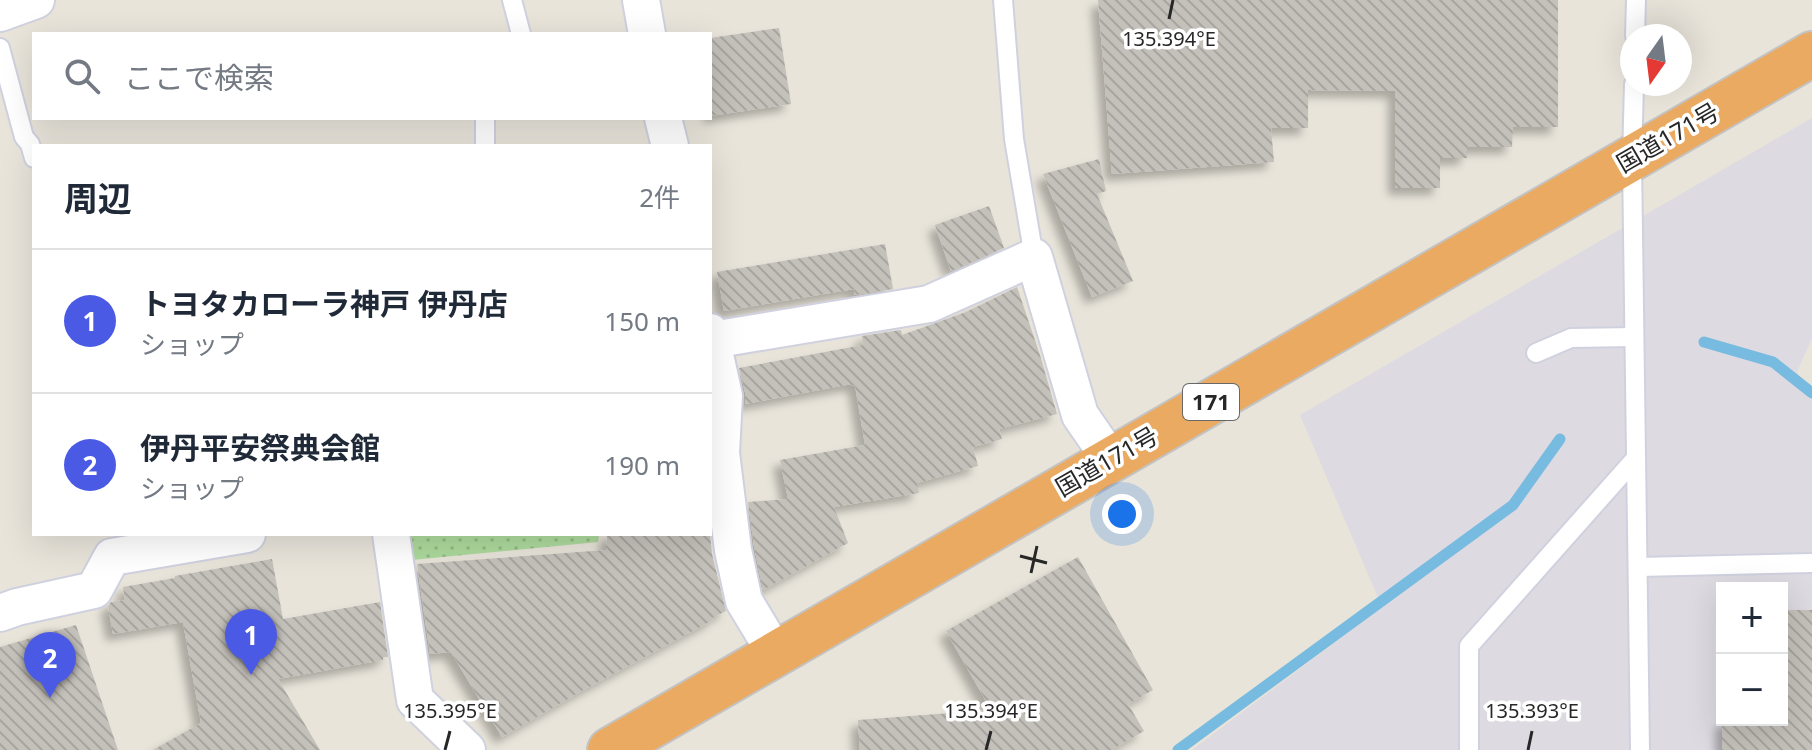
<!DOCTYPE html>
<html lang="ja">
<head>
<meta charset="utf-8">
<style>
	:root { --surface:#fff; --page:#f2f2f3; --text:#1f2937; --muted:#747a83; --line:#e0e1e3; --accent:#4b5ae5 }
	body { margin:0; font-family:"Noto Sans","Noto Sans JP",sans-serif; background:var(--page); color:var(--text) }
	.controls { position:absolute; right:24px; bottom:24px; display:grid; overflow:hidden; border-radius:0px; box-shadow:0 8px 32px #0002 }
	.controls button { width:72px; height:72px; display:grid; place-items:center; padding:0; border:0; border-bottom:2px solid var(--line); background:var(--surface); color:var(--text); font:40px sans-serif }
	.compass { position:absolute; left:1620px; top:24px; width:72px; height:72px; border-radius:50%; background:var(--surface); box-shadow:0 8px 32px #0002; rotate:194deg }
	.you { position:absolute; left:1122px; top:514px; width:28px; height:28px; margin:-20px; border:6px solid #fff; border-radius:50%; background:#1a73e8; box-shadow:0 0 0 12px #1a73e833 }
	.badge { display:grid; place-items:center; width:52px; height:52px; border-radius:50%; background:var(--accent); color:#fff; font-size:26px; font-weight:700 }
	.pin { position:absolute; translate:-50% -66px; filter:drop-shadow(0 2px 4px #0008) }
	.pin::after { content:''; position:absolute; top:42px; width:28px; height:24px; background:inherit; clip-path:polygon(0 0,100% 0,50% 100%) }
	.list { margin:0; padding:0; list-style:none }
	h2 { display:flex; justify-content:space-between; align-items:center; height:104px; margin:0; padding:0 32px; font-size:34px }
	h2 small { font-size:26px; font-weight:400; color:var(--muted) }
	.list li { display:grid; grid-template-columns:52px 1fr auto; gap:24px; align-items:center; box-sizing:border-box; height:144px; padding:0 32px; border-top:2px solid var(--line) }
	.list b { display:block; font-size:30px; white-space:nowrap }
	.list p { margin:0; font-size:26px; white-space:nowrap; color:var(--muted) }
	.list em { font-size:26px; font-style:normal; color:var(--muted) }
	.icon { flex:none; width:44px; height:44px; fill:none; stroke:currentColor; stroke-width:2; stroke-linecap:round; stroke-linejoin:round }
	.map { position:relative; flex:none; width:1812px; height:750px; overflow:hidden }
	.search { position:absolute; background:var(--surface); box-shadow:0 8px 32px #0002; left:32px; top:32px; width:680px; height:88px; display:flex; align-items:center; gap:20px; box-sizing:border-box; padding:0 28px; border-radius:0px; color:var(--muted); font-size:30px }
	.panel { position:absolute; background:var(--surface); box-shadow:0 8px 32px #0002; left:32px; top:144px; width:680px; height:392px; border-radius:0px }
	.map>svg:first-child { display:block }
	.industrial { fill:#dddae1; fill-rule:evenodd }
	.park { fill:url(#park-dots) }
	.lines { fill:none; stroke-linecap:round; stroke-linejoin:round }
	.stream { stroke:#78bbe0; stroke-width:11 }
	.building { fill:url(#building-back-hatch); filter:url(#shadow) }
	.lane-casing { stroke:#d0d1df; stroke-width:22 }
	.street-casing { stroke:#d0d1df; stroke-width:40 }
	.highway-casing { stroke:#c3c3c3; stroke-width:48 }
	.lane { stroke:#fff; stroke-width:18 }
	.street { stroke:#fff; stroke-width:36 }
	.highway { stroke:#ebaa62; stroke-width:44 }
	.ticks { fill:none; stroke:#272727; stroke-width:3 }
	.labels { text-anchor:middle; stroke-width:7; stroke-linejoin:round; paint-order:stroke }
	.shield { fill:#fff; stroke:#686868; stroke-width:2 }
	.shield-label { font-size:22px; font-weight:bold; fill:#272727 }
	.street-label { font-size:24px; fill:#272727; stroke:#fff }
	.ticks-label { font-size:20px; text-anchor:middle; fill:#272727; stroke:#fff; stroke-width:7; stroke-linejoin:round; paint-order:stroke }
</style>
</head>
<body>
<div class="map">
<svg width="1812" height="750" viewBox="0 0 1812 750">
	<defs>
		<pattern id="park-dots" width="8" height="8" patternUnits="userSpaceOnUse" patternTransform="scale(2)"><rect width="8" height="8" fill="#acd99c"/><path d="M2 2h.1M6 6h.1" fill="none" stroke="#94ba86" stroke-width="1.8" stroke-linecap="round"/></pattern>
		<pattern id="building-back-hatch" width="6" height="6" patternUnits="userSpaceOnUse" patternTransform="scale(2)"><rect width="6" height="6" fill="#c4c0ba"/><path d="M-1 5l2 2M0 0l6 6M5-1l2 2" fill="none" stroke="#a8a5a0"/></pattern>
		<filter id="shadow"><feDropShadow dx="-7" dy="7" stdDeviation="4" flood-color="#0004"/></filter>
	</defs>
	<rect width="100%" height="100%" fill="#e8e4da"/>
	<path class="industrial" d="M1812,118V338L1797,372L1808,398L1812,399V750H1192L1382,607L1300,415ZM1722,588H1782V720H1722Z"/>
	<path class="park" d="M410,534H599L598,542L412,560Z"/>
	<g class="lines">
		<g class="stream">
			<path d="M1704,342L1773,362L1812,393"/>
			<path d="M1178,750L1513,505L1560,439"/>
		</g>
	</g>
	<g class="building">
		<path d="M1098,0H1558V127H1513L1512,147H1467V158H1440V188H1395V91L1308,90V128H1271L1274,162L1112,174Z"/>
		<path d="M779,28L791,104L710,116V38Z"/>
		<path d="M1099,159L1106,191L1097,194L1133,281L1092,297L1043,174Z"/>
		<path d="M989,206L1004,248L951,271L935,225Z"/>
		<path d="M885,244L893,289L855,295L854,289L724,311L717,272Z"/>
		<path d="M1017,287L1040,355L1057,414L999,429L1002,439L973,447L978,466L917,483L919,493L834,507L848,543L763,590L754,546L748,502L788,499L780,460L865,445L855,385L851,386V384L745,404V392L739,368L863,345L862,336L901,330L902,335L966,312Z"/>
		<path d="M607,534H710L712,554L726,611L712,618L713,620L587,688L502,737L451,652L430,654L417,564L606,550Z"/>
		<path d="M1078,557L1153,690L1128,704L1144,731L1111,750H860L858,720L991,710L946,631Z"/>
		<path d="M272,559L283,619L380,602L388,657H383V660L278,679L320,750H153L201,723L183,622L113,634L108,606L111,602L125,600L123,587L175,578V576Z"/>
		<path d="M1782,610H1812V750H1722V720H1782Z"/>
		<path d="M76,625L118,750H0V647Z"/>
	</g>
	<g class="lines">
		<defs>
			<g id="lane">
				<path d="M512,0L521,34"/>
				<path d="M1003,0L1014,139L1034,257"/>
				<path d="M1635,36L1636,0"/>
				<path d="M0,48L24,137L30,144L34,158"/>
				<path d="M1634,84L1632,159L1640,750"/>
				<path d="M485,118V144"/>
				<path d="M1536,353L1571,338L1634,337"/>
				<path d="M1638,567L1812,563"/>
				<path d="M1469,750V646L1636,458"/>
			</g>
			<g id="street">
				<path d="M641,0L647,34"/>
				<path d="M0,13L36,0"/>
				<path d="M663,118L670,146"/>
				<path d="M710,332L724,396L721,453L733,550L744,601L776,654"/>
				<path d="M712,340L929,304L1034,257L1080,415L1111,460"/>
				<path d="M391,534L415,700L467,750"/>
				<path d="M0,613L17,607L94,590L112,557L247,534"/>
			</g>
			<path id="highway" d="M610,750L1812,54"/>
		</defs>
		<use href="#lane" class="lane-casing"/>
		<use href="#street" class="street-casing"/>
		<use href="#highway" class="highway-casing"/>
		<use href="#lane" class="lane"/>
		<use href="#street" class="street"/>
		<use href="#highway" class="highway"/>
	</g>
	<path class="ticks" d="M1169,19L1173,0M1020,556L1047,563M1031,573L1037,546M445,750L450,731M986,750L991,731M1528,750L1532,731"/>
	<g class="labels">
		<rect class="shield" x="1183" y="384" width="56" height="36" rx="6"/>
		<g class="shield-label">
			<text x="1211" y="410">171</text>
		</g>
		<g class="street-label">
			<text transform="translate(1668 138) rotate(-30)" y="8">国道171号</text>
			<text transform="translate(1107 462) rotate(-30)" y="8">国道171号</text>
		</g>
	</g>
	<g class="ticks-label">
		<text x="1169" y="46">135.394°E</text>
		<text x="450" y="718">135.395°E</text>
		<text x="991" y="718">135.394°E</text>
		<text x="1532" y="718">135.393°E</text>
	</g>
</svg>
<div class="controls">
<button>+</button>
<button>−</button>
</div>
<svg class="compass" viewBox="-18 -18 36 36"><path d="M0-13l5 13h-10z" fill="#e53935"/><path d="M0 13l5-13h-10z" fill="#747a83"/></svg>
<div class="you"></div>
<div class="pin badge" style="left:251px;top:675px">1</div>
<div class="pin badge" style="left:50px;top:698px">2</div>
<div class="search"><svg class="icon" aria-label="search" viewBox="0 0 24 24"><circle cx="10" cy="10" r="6"/><path d="M15 15l6 6"/></svg>ここで検索</div>
<section class="panel">
<h2>周辺<small>2件</small></h2>
<ul class="list">
<li><span class="badge">1</span><div><b>トヨタカローラ神戸 伊丹店</b><p>ショップ</p></div><em>150 m</em></li>
<li><span class="badge">2</span><div><b>伊丹平安祭典会館</b><p>ショップ</p></div><em>190 m</em></li>
</ul>
</section>
</div>
</body>
</html>
